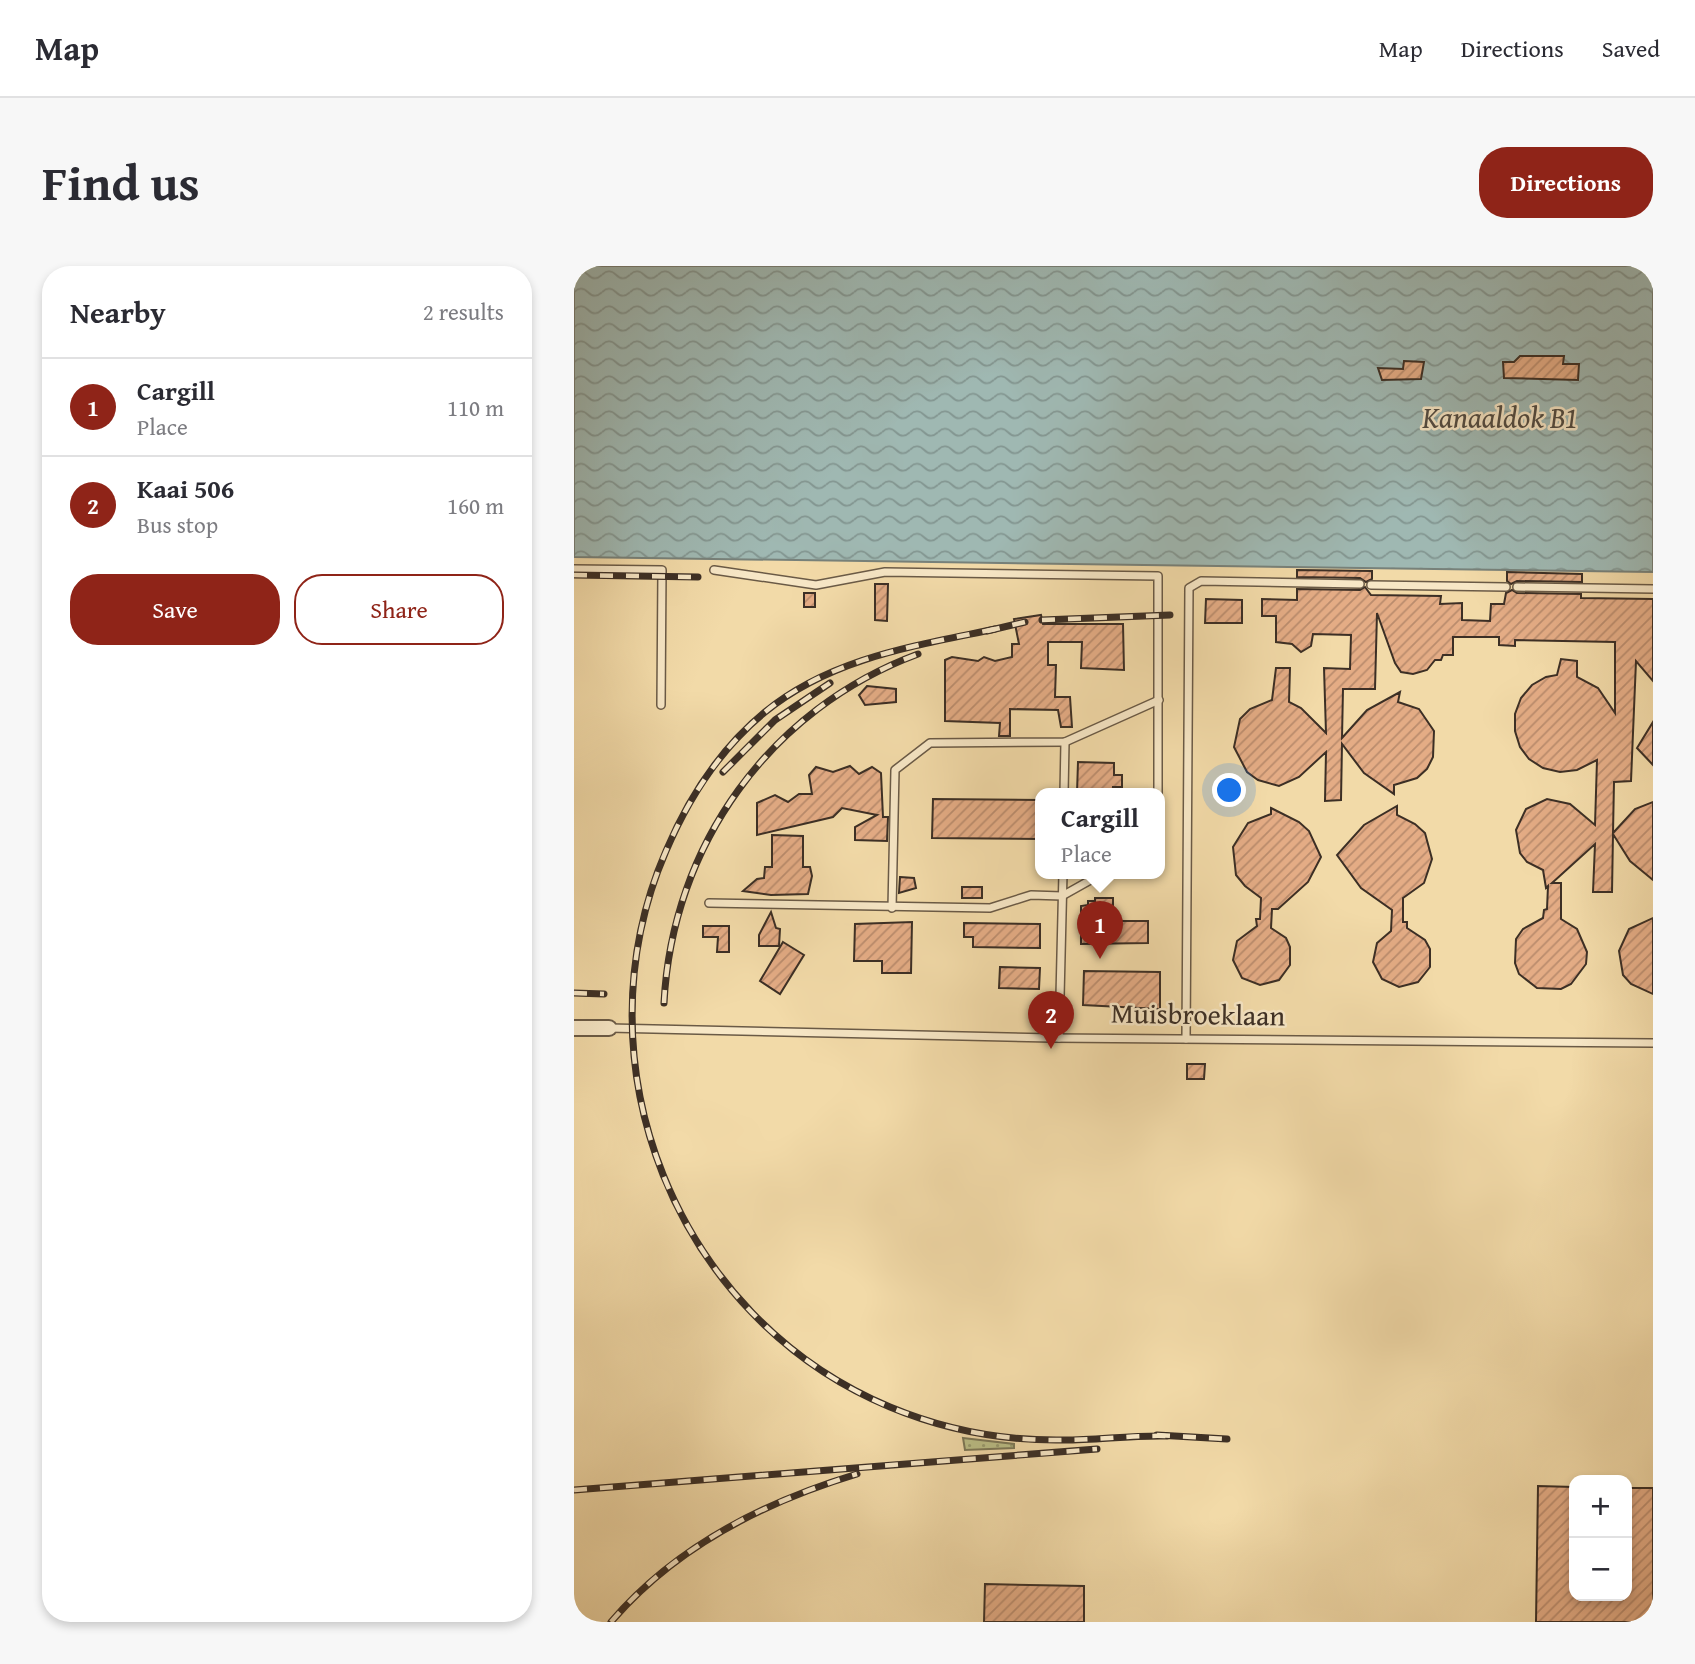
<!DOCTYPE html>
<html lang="en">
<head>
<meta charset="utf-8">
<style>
	:root { --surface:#fff; --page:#f7f7f7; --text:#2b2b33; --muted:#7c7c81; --line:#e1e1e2; --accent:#8f2418 }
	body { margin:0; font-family:"Gentium Book Plus",serif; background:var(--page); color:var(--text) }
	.controls { position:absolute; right:21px; bottom:21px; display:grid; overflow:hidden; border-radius:14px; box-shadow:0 4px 10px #0003 }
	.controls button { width:63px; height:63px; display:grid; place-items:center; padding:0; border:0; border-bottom:2px solid var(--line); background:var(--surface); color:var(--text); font:35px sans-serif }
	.you { position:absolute; left:656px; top:525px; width:24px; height:24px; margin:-18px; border:5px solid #fff; border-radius:50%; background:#1a73e8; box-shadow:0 0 0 10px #1a73e833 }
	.badge { display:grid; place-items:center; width:46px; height:46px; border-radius:50%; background:var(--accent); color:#fff; font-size:23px; font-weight:700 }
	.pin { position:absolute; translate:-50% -58px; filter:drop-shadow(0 2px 4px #0008) }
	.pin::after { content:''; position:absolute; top:37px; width:24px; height:21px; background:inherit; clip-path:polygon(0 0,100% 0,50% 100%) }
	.popup { position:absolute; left:461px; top:522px; width:130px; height:91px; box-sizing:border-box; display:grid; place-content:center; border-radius:14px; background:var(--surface); filter:drop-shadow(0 2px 5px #0005); font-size:23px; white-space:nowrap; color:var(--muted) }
	.popup b { font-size:26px; color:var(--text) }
	.popup::after { content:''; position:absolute; left:50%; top:100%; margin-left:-14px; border:14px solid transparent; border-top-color:var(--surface) }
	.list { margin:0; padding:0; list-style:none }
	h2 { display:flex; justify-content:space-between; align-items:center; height:91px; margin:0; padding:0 28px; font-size:30px }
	h2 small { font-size:23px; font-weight:400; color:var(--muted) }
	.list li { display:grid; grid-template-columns:46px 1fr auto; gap:21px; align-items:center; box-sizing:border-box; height:98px; padding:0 28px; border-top:2px solid var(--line) }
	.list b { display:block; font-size:26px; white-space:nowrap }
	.list p { margin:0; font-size:23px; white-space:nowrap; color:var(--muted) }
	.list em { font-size:23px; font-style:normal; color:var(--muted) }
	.actions { display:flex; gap:14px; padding:21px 28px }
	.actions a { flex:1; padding:16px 0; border:2px solid var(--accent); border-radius:28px; text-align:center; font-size:24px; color:var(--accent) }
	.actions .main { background:var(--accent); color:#fff }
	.map { position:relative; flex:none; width:1079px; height:1356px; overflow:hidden; border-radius:28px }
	header { display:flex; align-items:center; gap:42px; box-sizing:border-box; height:98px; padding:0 35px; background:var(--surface); border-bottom:2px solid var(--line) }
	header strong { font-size:33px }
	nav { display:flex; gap:38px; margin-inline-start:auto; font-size:24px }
	.intro { display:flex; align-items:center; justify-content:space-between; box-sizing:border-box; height:168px; padding:0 42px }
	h1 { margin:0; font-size:49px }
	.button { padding:18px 32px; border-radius:28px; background:var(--accent); color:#fff; font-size:24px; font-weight:700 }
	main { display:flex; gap:42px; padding:0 42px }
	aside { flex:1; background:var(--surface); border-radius:28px; box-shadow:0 4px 10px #0003 }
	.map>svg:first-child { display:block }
	.grass { fill:url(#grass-dots); stroke:#7c7756; stroke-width:2 }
	.water { fill:url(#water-waves); stroke:#77817a; stroke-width:2 }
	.building { fill:url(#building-hatch); stroke:#3c2f25; stroke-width:2 }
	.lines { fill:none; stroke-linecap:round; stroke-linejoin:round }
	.lane-casing { stroke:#6a5a46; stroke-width:10 }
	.street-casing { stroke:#6a5a46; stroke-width:18 }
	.lane { stroke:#f7e7c6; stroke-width:7 }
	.street { stroke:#f7e7c6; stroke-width:14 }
	.rail-casing { stroke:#3c2f25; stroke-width:7 }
	.rail { stroke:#f7e7c6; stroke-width:4.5; stroke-dasharray:13; stroke-linecap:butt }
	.labels { text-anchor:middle; stroke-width:5; stroke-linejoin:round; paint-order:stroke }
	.street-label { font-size:28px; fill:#3c2f25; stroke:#f7e7c6 }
	.water-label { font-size:30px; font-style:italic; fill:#504a41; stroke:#f7e7c6 }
</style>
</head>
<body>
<header>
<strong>Map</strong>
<nav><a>Map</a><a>Directions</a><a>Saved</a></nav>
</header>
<div class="intro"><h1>Find us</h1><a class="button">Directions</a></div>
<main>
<aside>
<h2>Nearby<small>2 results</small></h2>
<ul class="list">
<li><span class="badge">1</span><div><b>Cargill</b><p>Place</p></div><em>110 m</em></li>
<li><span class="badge">2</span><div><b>Kaai 506</b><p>Bus stop</p></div><em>160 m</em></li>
</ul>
<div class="actions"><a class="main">Save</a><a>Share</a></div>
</aside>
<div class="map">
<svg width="1079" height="1356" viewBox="0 0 1079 1356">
	<defs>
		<pattern id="grass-dots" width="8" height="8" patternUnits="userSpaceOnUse" patternTransform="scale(1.75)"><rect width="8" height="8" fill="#bbbf87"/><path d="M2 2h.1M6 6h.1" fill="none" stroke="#999c6e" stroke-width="1.8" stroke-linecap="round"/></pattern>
		<pattern id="water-waves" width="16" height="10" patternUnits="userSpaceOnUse" patternTransform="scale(1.75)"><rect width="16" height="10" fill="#9fb8b2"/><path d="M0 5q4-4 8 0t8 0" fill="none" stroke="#839691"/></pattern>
		<pattern id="building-hatch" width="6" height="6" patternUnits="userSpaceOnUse" patternTransform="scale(1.75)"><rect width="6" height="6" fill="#e4ac85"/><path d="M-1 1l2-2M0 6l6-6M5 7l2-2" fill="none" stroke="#ba8c6d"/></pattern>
	</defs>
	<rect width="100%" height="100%" fill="#f2daa8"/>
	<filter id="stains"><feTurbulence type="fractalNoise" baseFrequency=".00286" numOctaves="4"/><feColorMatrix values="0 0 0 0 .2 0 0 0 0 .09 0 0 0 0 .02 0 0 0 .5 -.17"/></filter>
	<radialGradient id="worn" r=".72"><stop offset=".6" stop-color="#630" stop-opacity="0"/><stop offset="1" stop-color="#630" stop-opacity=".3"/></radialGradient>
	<path class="grass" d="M389,1172L440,1178V1182L391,1184Z"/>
	<path class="water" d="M0,0H1079V306L0,291Z"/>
	<g class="building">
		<path d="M946,90H990L989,98H1005L1004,114L930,112L929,96H940Z"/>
		<path d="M830,95L850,96L847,113L808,114L804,102L829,103Z"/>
		<path d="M723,304L798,305V313L792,316L786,312L723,311Z"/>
		<path d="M933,306L1008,308V316L943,315L937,318L933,315Z"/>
		<path d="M301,318H314L313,355L301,354Z"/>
		<path d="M791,321L797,329L867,330L866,338L888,337V354L916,355L917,338H930L932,327L938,324L943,327L1007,328V332L1079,333V415L1062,395L1057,515L1040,516L1039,567L1061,543L1079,536V614L1056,595L1039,568L1038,626H1019L1021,578L978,617H987V653L1003,663L1013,686L1012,698L997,718L987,723L963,722L945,708L941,697L942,673L949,663L969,652L970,644L973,643L974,620L972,622L969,604L953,596L946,587L942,564L952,543L973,533L996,538L1021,559L1023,494L1003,504L986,506L969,502L955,493L946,481L941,465V448L947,432L958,419L972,411L983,409L987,393L1003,395V411L1024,422L1041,447V376L941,374V380L925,379V371H879V389H869L867,394H861L853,404L839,408L827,406L821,397L803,347L801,423H769L768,472L793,444L826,426L824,436L845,443L860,465L859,491L853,503L843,512L820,519V528L790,507L768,478L767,534L751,535L752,486L725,511L705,520L684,514L673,506L660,481L666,453L676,443L698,434L702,402H716L715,436L727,442L752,467L750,402L776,403L777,369L739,368L737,380L727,386L718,378L702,376V350H688V333L723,334V323L786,324Z"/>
		<rect x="230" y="327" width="11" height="14"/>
		<path d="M632,333L668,334V357H631Z"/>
		<path d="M467,349L469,358H549L550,404L507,402L508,376H474V399H482L481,431H496L498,461H487L484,444L436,443V470H425L426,457L371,455V394L378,391L404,395L410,391L421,395L438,391V378H445L440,353Z"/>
		<path d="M293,420L322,423V436L291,439L285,429Z"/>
		<path d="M1079,456V499L1063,482Z"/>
		<path d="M504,496L540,497V509H548V521H539V527H503Z"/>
		<path d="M276,500L285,508L298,501L307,507L309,551H314L313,575L281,574V561L303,549L268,542L259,551L183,569V537L201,529L214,536L225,528H238L235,509L242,501L259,506Z"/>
		<path d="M359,533L466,534V573L358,572Z"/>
		<path d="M823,540V549L841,558L851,567L858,593L850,617L829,632V656H833V662L851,674L856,683V701L844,716L825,721L808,713L799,696L803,677L817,665L818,644L787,622L763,589L790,559Z"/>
		<path d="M697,542L725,556L735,565L747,591L734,616L704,643H698L697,662L712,672L716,681V699L705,714L686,719L668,712L659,694L663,675L683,660L682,653H686L687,632L671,620L662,609L659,581L674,557L697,548Z"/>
		<path d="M198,569L229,570V601H236L238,610L234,628L197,629L169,625L183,613L190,612L191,601H198Z"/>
		<path d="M326,611L340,612L342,622L325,627Z"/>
		<rect x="388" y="621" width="20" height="11"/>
		<path d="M521,632H539V655H574V677L507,678V640L514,639V635H521Z"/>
		<path d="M197,646L202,662L206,663L205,680H185V669Z"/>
		<path d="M1079,652V728L1057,718L1049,709L1045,685L1055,663Z"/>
		<path d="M338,656L337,707H308V695H280L281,658Z"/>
		<path d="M390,657L466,658V682L399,681V671H390Z"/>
		<path d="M129,660H155V686H143L144,671H129Z"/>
		<path d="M209,676L230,689L206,728L186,715Z"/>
		<path d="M426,701L466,702L465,723L425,722Z"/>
		<path d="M510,705L586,706V743L509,739Z"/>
		<path d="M613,798H631L630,813H613Z"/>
		<path d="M964,1220L1000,1221V1330H1053V1222H1079V1356H962Z"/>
		<path d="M411,1318L510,1320V1356H410Z"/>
	</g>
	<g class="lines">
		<defs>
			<g id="lane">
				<path d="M0,303L88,304L87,439"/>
				<path d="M140,304L242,319L311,306L584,310V527"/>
				<path d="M797,319L932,321"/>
				<path d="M943,321L1079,323"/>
				<path d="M490,527L491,476"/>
				<path d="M135,637L416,642L457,629L488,630L529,607"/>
				<path d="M318,642L321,504L356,477L491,476L585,434"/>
				<path d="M35,762L478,772L1079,777"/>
				<path d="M485,772L489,607"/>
				<path d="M612,773L615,322L627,315L786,318"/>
			</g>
			<path id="street" d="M0,762H35"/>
		</defs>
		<use href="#lane" class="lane-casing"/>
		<use href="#street" class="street-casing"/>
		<use href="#lane" class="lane"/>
		<use href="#street" class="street"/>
		<defs>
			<g id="rail">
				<path d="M0,309L124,311"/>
				<path d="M468,354L596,349"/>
				<path d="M421,363C340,380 257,392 191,446C147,482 114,533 92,585C0,797 102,1052 316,1141C371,1164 430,1175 490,1174C524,1174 558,1169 593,1170"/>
				<path d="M413,365L451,356"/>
				<path d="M149,506L201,454L256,417"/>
				<path d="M0,727L30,728"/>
				<path d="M90,737C98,579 196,443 344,388"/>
				<path d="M583,1169L653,1173"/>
				<path d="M0,1224L523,1183"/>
				<path d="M37,1356C101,1281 190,1236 283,1208"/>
			</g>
		</defs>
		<use href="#rail" class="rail-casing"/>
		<use href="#rail" class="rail"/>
	</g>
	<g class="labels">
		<g class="street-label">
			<text transform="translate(624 748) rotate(1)" y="10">Muisbroeklaan</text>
		</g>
		<g class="water-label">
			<text x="926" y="162">Kanaaldok B1</text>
		</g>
	</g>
	<rect width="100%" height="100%" filter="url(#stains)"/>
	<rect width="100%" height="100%" fill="url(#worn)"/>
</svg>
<div class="controls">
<button>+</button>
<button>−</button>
</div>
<div class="you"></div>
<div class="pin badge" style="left:526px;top:693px">1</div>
<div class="popup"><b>Cargill</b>Place</div>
<div class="pin badge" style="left:477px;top:783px">2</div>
</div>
</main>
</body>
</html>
